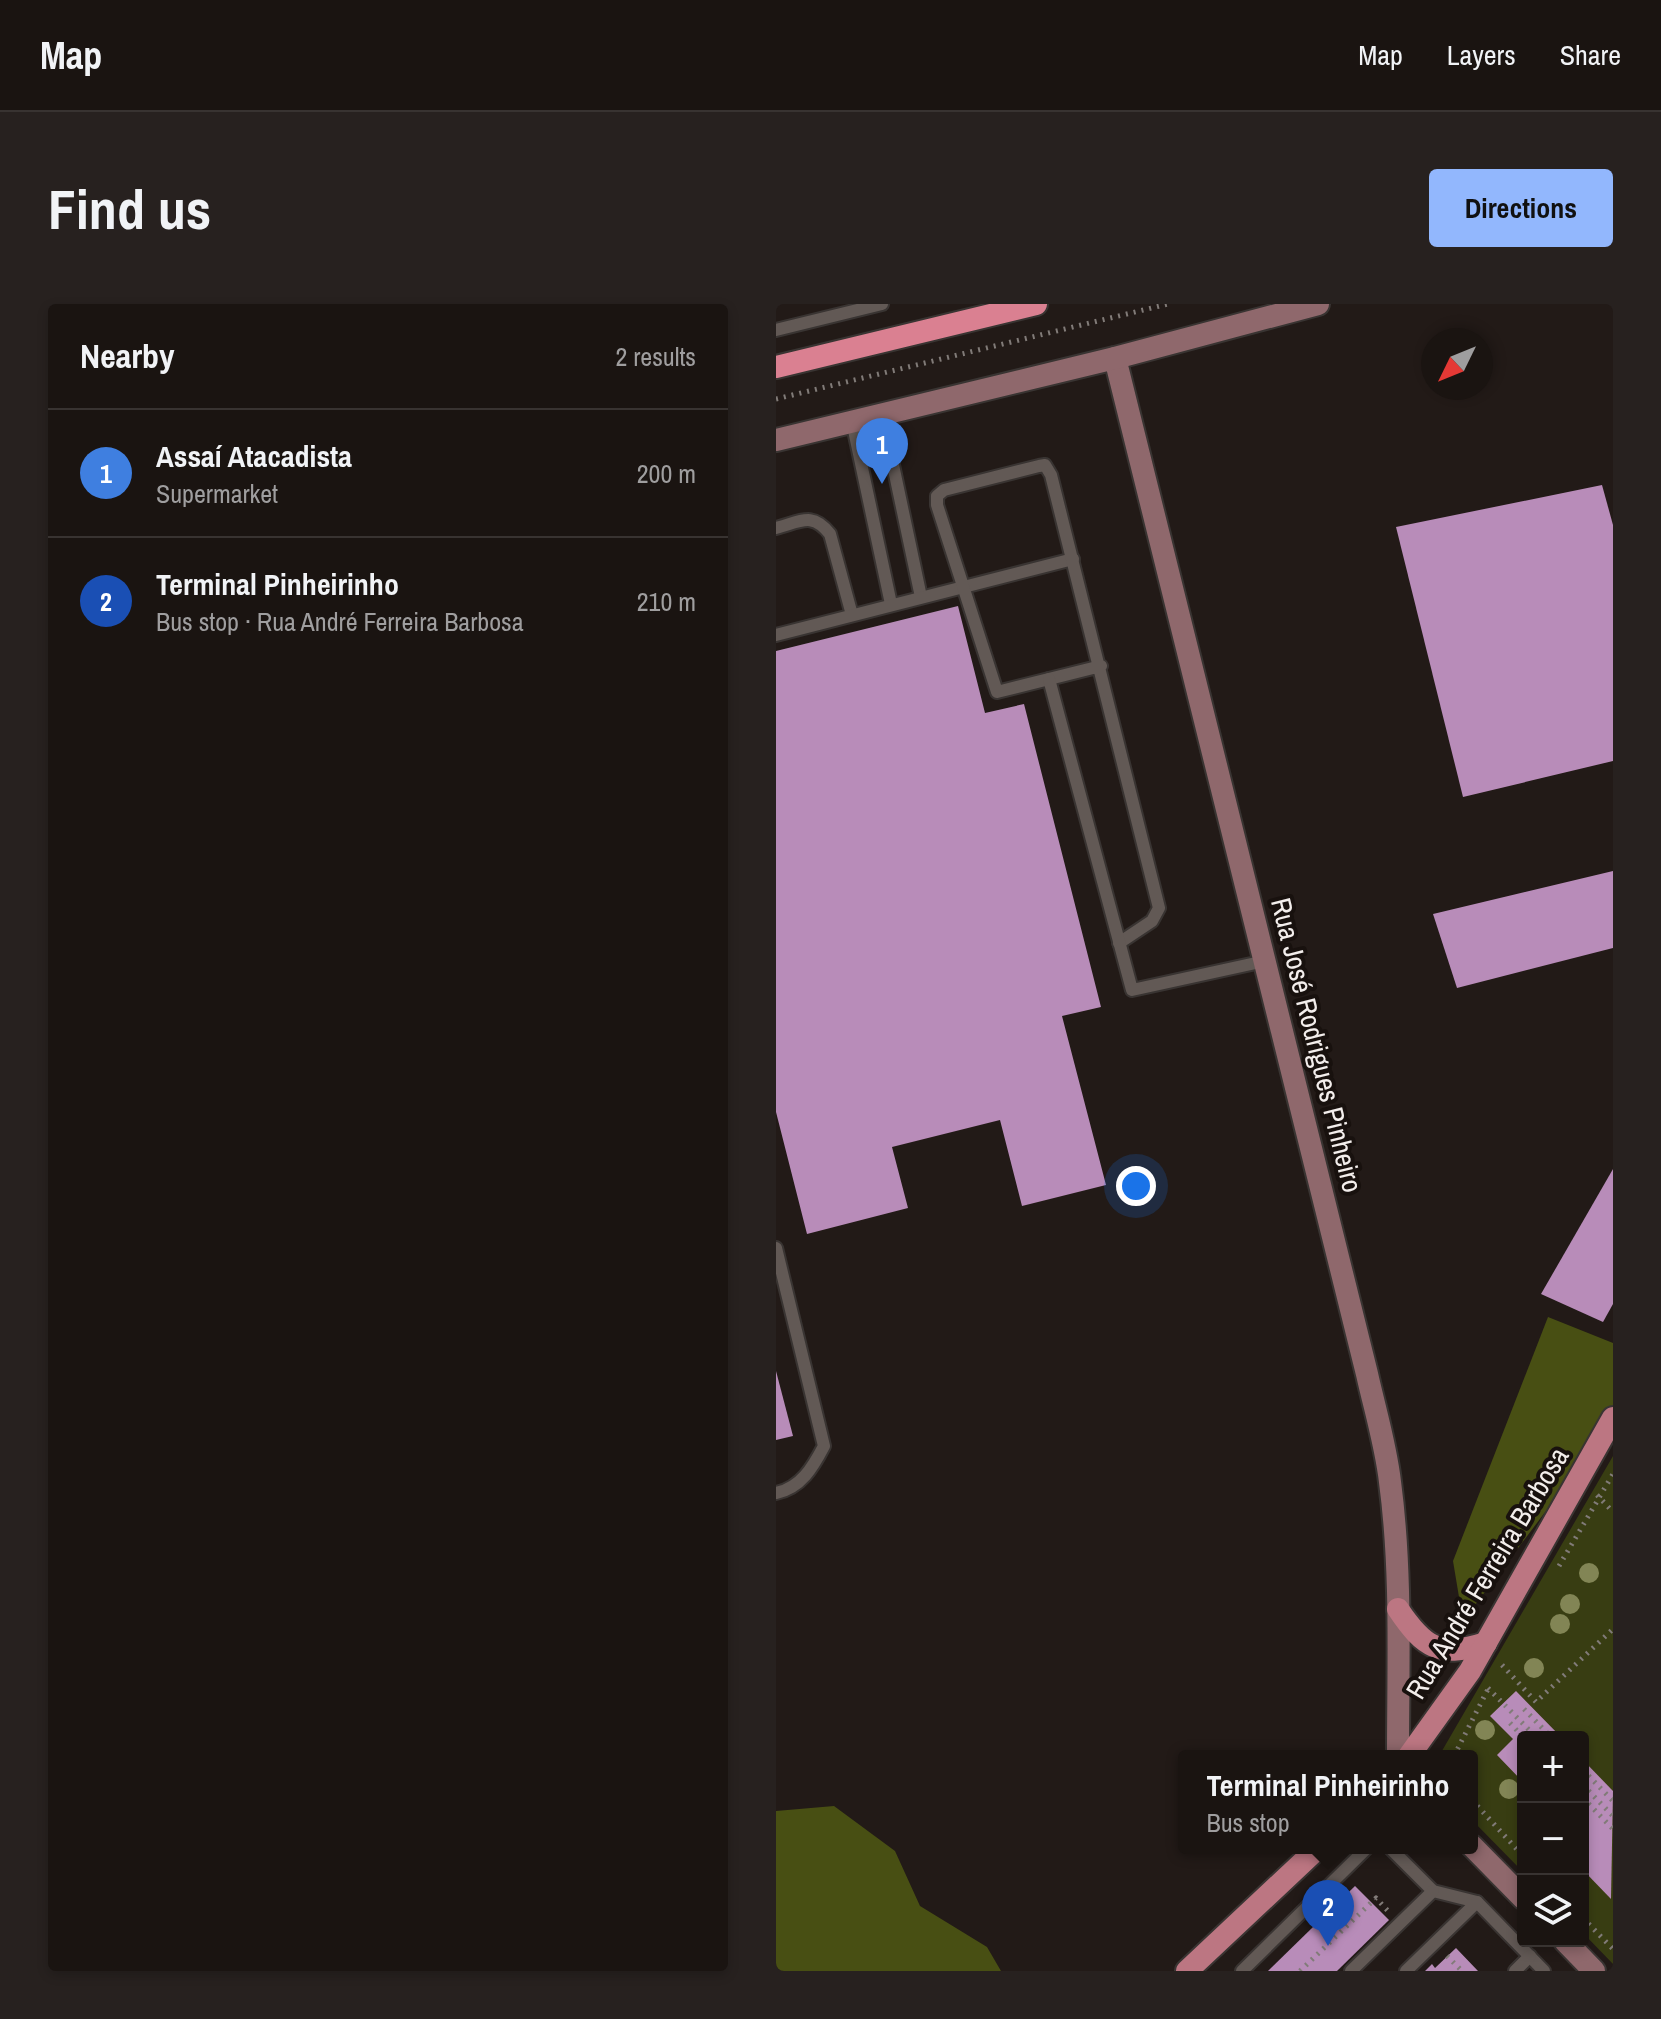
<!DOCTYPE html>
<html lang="en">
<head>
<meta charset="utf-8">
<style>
	:root { --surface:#1a1411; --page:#27211f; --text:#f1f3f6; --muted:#9f9e9f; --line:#383331; --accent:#92b7fd }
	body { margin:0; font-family:"Archivo Narrow",sans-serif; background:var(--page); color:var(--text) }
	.controls { position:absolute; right:24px; bottom:24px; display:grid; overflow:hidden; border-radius:8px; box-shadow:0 4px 12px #0003 }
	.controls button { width:72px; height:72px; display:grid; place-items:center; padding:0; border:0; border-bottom:2px solid var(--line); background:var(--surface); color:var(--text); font:40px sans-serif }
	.compass { position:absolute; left:645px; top:24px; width:72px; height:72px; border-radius:50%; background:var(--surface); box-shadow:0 4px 12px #0003; rotate:227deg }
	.you { position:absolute; left:360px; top:882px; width:28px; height:28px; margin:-20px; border:6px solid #fff; border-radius:50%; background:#1a73e8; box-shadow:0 0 0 12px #1a73e833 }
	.badge { display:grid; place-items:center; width:52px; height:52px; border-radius:50%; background:var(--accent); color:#fff; font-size:26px; font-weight:700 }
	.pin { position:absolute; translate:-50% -66px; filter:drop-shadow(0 2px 4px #0008) }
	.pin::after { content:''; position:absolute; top:42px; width:28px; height:24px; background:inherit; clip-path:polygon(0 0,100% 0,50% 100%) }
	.popup { position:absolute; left:402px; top:1446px; width:300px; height:104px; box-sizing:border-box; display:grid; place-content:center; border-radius:8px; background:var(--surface); filter:drop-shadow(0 2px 6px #0005); font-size:26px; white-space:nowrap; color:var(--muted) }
	.popup b { font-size:30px; color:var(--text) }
	.popup::after { content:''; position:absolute; left:50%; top:100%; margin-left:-16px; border:16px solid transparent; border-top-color:var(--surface) }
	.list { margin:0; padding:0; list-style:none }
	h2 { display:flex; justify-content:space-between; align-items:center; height:104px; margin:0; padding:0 32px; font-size:34px }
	h2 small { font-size:26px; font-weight:400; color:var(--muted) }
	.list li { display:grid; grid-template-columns:52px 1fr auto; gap:24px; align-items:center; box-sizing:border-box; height:128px; padding:0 32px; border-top:2px solid var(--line) }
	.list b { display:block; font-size:30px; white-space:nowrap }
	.list p { margin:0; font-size:26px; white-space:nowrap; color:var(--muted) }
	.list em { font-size:26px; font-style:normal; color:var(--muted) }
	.icon { flex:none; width:44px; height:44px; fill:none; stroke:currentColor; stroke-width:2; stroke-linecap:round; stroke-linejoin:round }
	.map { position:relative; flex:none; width:837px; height:1667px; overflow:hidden; border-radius:8px }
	header { display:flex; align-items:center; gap:48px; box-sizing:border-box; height:112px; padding:0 40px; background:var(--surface); border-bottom:2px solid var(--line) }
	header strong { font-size:38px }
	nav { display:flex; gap:44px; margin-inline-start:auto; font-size:28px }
	.intro { display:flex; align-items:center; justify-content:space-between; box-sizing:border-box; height:192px; padding:0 48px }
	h1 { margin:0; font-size:56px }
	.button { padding:20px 36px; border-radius:8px; background:var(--accent); color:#111; font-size:28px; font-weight:700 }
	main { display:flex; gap:48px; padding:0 48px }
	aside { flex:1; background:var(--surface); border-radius:8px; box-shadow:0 4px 12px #0003 }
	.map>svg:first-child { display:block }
	.green { fill:#383d12 }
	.forest { fill:#484f13 }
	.building { fill:#b88cb9 }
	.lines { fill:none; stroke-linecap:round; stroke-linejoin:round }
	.service-casing { stroke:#393432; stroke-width:16 }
	.secondary-casing { stroke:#393432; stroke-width:26 }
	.primary-casing { stroke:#393432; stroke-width:26 }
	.trunk-casing { stroke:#393432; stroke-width:26 }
	.path { stroke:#817b78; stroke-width:5; stroke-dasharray:2 6; stroke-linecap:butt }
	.service { stroke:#625955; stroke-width:12 }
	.secondary { stroke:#8f686c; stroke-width:22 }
	.primary { stroke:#bc7682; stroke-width:22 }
	.trunk { stroke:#da8091; stroke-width:22 }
	.tree { fill:#828555 }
	.labels { text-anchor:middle; stroke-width:8; stroke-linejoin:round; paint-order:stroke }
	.street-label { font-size:28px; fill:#f3eeec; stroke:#18110e }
</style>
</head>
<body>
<header>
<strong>Map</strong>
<nav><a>Map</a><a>Layers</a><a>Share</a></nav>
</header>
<div class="intro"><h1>Find us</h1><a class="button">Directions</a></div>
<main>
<aside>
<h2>Nearby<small>2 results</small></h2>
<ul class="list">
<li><span class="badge" style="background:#3f7fe0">1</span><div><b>Assaí Atacadista</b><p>Supermarket</p></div><em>200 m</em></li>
<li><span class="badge" style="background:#1a4fb4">2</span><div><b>Terminal Pinheirinho</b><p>Bus stop · Rua André Ferreira Barbosa</p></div><em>210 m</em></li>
</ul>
</aside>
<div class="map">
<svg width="837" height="1667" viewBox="0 0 837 1667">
	<rect width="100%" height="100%" fill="#221a17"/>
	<path class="green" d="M837,1152V1660L807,1629V1433H747V1568L696,1516V1452H663Z"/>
	<g class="forest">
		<path d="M772,1013L837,1039V1103L773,1203L687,1317L677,1257Z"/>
		<path d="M58,1502L119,1547L144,1602L211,1643L225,1667H0V1507Z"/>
	</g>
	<g class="building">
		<path d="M826,181L837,221V457L687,493L620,223Z"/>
		<path d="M182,302L209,409L248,400L325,703L286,712L330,881L246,902L224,816L116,843L132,904L31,930L0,808V347Z"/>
		<path d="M837,567V644L681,684L657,610Z"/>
		<path d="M837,865V1000L827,1018L765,990Z"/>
		<path d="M0,1067L17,1132L0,1136Z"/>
		<path d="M740,1387L785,1433H747V1478L721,1451L737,1435L714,1412Z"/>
		<path d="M807,1456L837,1487L835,1595L807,1566Z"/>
		<path d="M579,1582L613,1616L561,1667H492Z"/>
		<path d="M680,1644L702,1667H649L656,1660L659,1664Z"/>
	</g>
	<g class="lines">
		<defs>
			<g id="service">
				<path d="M0,26L106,0"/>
				<path d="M106,109L145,293"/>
				<path d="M76,117L115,300"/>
				<path d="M0,224C24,218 36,207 54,230L76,311"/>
				<path d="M0,331L297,255"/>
				<path d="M325,362L221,388L161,201V192L168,186L263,162L269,161L275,171L383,604L376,617L343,639"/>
				<path d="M273,375L356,686L489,657"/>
				<path d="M0,944L48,1142C37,1163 25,1184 0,1189"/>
				<path d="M614,1544L657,1587L701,1598L768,1667"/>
				<path d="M466,1667L591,1544"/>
				<path d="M575,1667L657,1587"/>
				<path d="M630,1667L701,1598"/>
				<path d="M739,1667L754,1652"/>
			</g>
			<g id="secondary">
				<path d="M339,54L591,1070C599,1106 610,1142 614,1178C626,1268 622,1361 622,1452"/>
				<path d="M0,136L339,54L542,0"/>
				<path d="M696,1542L747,1594"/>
				<path d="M789,1637L818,1667"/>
			</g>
			<g id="primary">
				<path d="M622,1305C648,1344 664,1354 710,1339"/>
				<path d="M633,1452L694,1367L837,1114"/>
				<path d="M411,1667L542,1544"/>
			</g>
			<path id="trunk" d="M0,63L260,0"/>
		</defs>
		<use href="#service" class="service-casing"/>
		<use href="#secondary" class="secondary-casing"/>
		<use href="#primary" class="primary-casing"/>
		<use href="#trunk" class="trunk-casing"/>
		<g class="path">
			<path d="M0,95L392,0"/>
			<path d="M821,1191L837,1208"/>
			<path d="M783,1262L837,1170"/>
			<path d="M726,1361L760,1398L837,1325"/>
			<path d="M712,1384L760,1433"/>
			<path d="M748,1405L775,1433"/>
			<path d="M734,1419L747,1433"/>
			<path d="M678,1452L712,1385"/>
			<path d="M807,1466L837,1497"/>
			<path d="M807,1481L837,1512"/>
			<path d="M807,1494L837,1525"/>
			<path d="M696,1496L747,1552"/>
			<path d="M807,1614L837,1645"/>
			<path d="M671,1652L686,1667"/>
			<path d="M524,1667L600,1594L612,1607"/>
		</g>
		<use href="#service" class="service"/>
		<use href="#secondary" class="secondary"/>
		<use href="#primary" class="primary"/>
		<use href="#trunk" class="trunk"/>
	</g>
	<g class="tree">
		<circle cx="813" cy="1269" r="10"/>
		<circle cx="794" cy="1300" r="10"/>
		<circle cx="784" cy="1320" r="10"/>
		<circle cx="758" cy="1364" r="10"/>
		<circle cx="709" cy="1426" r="10"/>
		<circle cx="733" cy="1485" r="10"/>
	</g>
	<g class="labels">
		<g class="street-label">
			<text transform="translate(541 741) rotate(76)" y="10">Rua José Rodrigues Pinheiro</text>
			<text transform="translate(711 1269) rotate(-59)" y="10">Rua André Ferreira Barbosa</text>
		</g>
	</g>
</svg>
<div class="controls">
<button>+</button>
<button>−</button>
<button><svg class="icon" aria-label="layers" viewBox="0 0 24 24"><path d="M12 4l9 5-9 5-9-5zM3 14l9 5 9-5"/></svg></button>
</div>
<svg class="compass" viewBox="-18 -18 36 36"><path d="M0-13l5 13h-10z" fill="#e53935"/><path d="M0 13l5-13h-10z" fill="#9f9e9f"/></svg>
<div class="you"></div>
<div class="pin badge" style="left:106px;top:180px;background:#3f7fe0">1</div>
<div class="pin badge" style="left:552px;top:1642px;background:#1a4fb4">2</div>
<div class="popup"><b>Terminal Pinheirinho</b>Bus stop</div>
</div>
</main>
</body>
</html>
